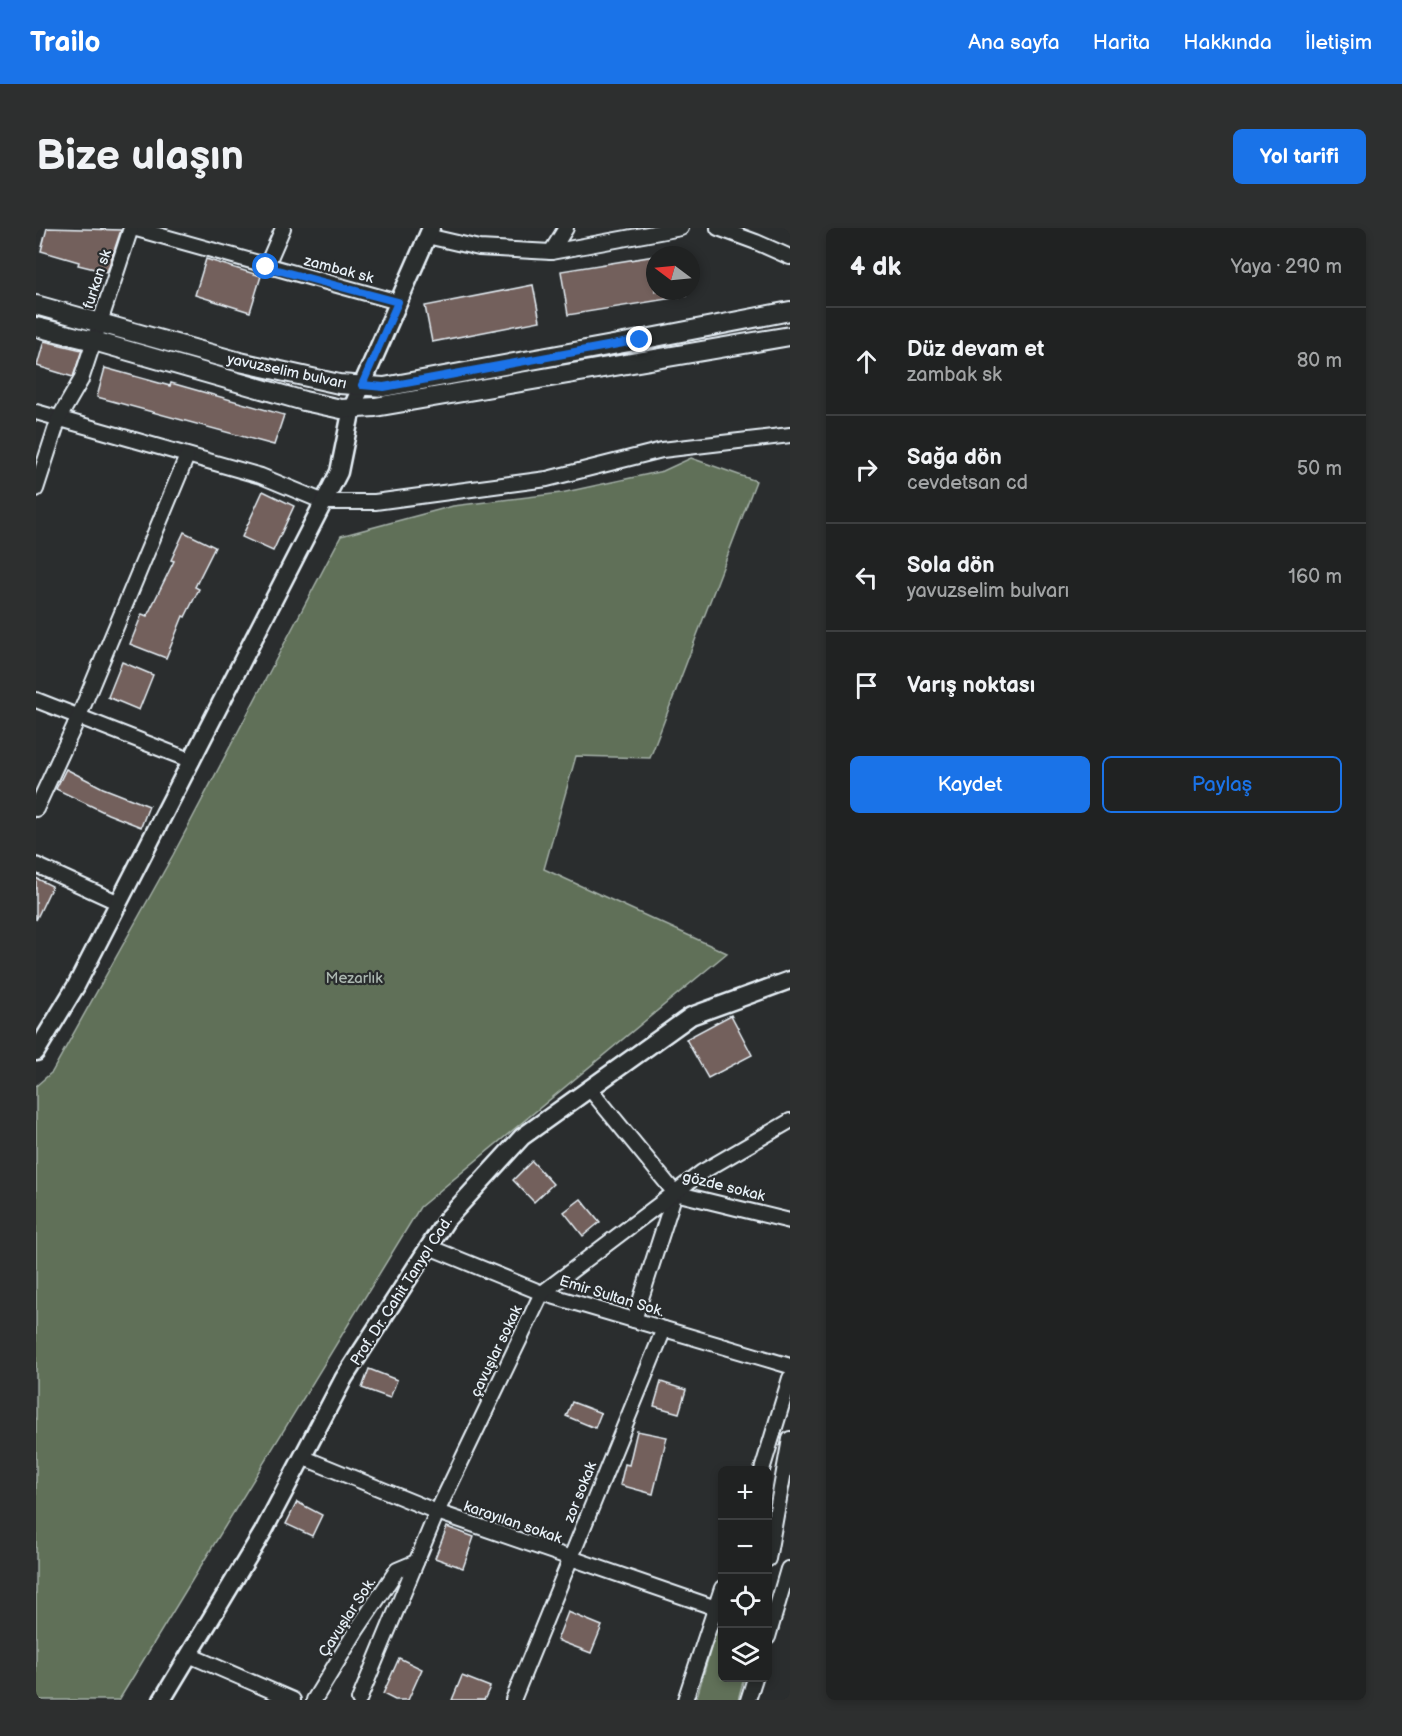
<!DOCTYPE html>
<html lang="tr">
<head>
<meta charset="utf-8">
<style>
	:root { --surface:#202222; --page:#2d2f2f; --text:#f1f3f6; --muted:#a2a4a5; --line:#3d3f40; --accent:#1a73e8 }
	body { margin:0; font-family:"Balsamiq Sans",sans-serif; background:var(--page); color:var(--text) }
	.controls { position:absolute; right:18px; bottom:18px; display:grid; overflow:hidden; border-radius:9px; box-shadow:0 3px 9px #0003 }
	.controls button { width:54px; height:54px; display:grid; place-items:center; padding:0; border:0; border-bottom:2px solid var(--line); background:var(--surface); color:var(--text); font:30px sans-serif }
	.compass { position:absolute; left:610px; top:18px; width:54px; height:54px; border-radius:50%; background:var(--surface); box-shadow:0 3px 9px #0003; rotate:286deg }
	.stop { position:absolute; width:18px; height:18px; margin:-14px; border:4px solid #1a73e8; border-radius:50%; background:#fff }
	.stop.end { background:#1a73e8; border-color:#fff; box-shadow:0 2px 6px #0008 }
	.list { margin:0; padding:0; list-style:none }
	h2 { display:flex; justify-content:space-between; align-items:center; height:78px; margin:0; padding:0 24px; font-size:26px }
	h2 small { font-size:20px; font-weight:400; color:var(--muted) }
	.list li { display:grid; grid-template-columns:39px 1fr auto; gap:18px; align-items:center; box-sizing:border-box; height:108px; padding:0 24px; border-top:2px solid var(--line) }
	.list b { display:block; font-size:22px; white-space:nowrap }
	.list p { margin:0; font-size:20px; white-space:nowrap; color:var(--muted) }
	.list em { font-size:20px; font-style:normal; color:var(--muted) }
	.actions { display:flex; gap:12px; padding:18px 24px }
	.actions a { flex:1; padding:14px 0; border:2px solid var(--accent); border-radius:9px; text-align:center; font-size:21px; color:var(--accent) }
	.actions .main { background:var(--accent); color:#fff }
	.icon { flex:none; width:33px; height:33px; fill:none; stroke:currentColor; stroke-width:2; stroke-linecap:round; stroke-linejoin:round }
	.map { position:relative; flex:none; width:754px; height:1472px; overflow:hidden; border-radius:9px }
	header { display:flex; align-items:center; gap:36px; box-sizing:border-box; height:84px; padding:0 30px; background:var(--accent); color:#fff }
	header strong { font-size:28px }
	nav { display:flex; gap:33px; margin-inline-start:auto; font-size:21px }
	.intro { display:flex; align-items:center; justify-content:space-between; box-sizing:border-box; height:144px; padding:0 36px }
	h1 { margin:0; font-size:42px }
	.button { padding:15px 27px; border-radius:9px; background:var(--accent); color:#fff; font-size:21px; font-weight:700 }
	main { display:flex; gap:36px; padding:0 36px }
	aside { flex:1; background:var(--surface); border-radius:9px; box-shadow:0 3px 9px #0003 }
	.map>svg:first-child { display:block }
	.green { fill:#617058; stroke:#a4b0a8; stroke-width:1.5 }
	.building { fill:#73615c; stroke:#e8f1f8; stroke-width:1.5 }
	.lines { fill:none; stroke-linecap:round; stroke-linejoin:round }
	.minor-casing { stroke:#e8f1f8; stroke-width:18 }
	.tertiary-casing { stroke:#e8f1f8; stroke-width:21 }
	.secondary-casing { stroke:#e8f1f8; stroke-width:22 }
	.minor { stroke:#2a2d2e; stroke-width:14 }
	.tertiary { stroke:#2a2d2e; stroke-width:16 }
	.secondary { stroke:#2a2d2e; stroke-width:18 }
	.route { stroke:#1a73e8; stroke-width:8 }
	.labels { text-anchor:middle; stroke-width:4.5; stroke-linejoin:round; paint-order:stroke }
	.street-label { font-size:15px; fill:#e8f1f8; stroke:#2a2d2e }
	.park-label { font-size:15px; fill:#abb7b0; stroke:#2a2d2e }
</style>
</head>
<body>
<header>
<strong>Trailo</strong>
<nav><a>Ana sayfa</a><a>Harita</a><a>Hakkında</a><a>İletişim</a></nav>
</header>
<div class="intro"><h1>Bize ulaşın</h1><a class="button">Yol tarifi</a></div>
<main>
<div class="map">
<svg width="754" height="1472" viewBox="0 0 754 1472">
	<rect width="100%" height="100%" fill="#2a2d2e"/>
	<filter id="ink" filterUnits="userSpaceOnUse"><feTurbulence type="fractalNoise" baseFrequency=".0167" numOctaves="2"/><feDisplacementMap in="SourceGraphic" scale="12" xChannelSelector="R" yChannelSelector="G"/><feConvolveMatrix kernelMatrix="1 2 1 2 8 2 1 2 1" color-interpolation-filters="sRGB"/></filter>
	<g filter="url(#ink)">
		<g class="green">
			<path d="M655,230L720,253L614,530L540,528L508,641L691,725L384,979L83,1472H0V858L16,844L137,627L305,308L417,278L525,265L627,243Z"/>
			<path d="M686,1382V1450H708L702,1472H660Z"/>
		</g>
		<g class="building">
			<path d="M11,0L85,2L71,44L42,37L43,34L5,23Z"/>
			<path d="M619,28V63H649L650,68L532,87L525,43Z"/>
			<path d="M170,31L225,48L214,84L159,67Z"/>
			<path d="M497,57L504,93L396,114L389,78Z"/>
			<path d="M8,113L46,122L37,149L1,138Z"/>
			<path d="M69,140L134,158L135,155L248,187L238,217L61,169Z"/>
			<path d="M227,263L258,278L237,323L206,309Z"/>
			<path d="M148,304L179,319L159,359L163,361L149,389L147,388L130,430L94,416L106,386L111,388L138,333L135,332Z"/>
			<path d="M86,434L117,447L103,482L72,469Z"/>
			<path d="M30,541L67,560L113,578L105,599L72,586L20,561Z"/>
			<path d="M0,650L16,658L0,692Z"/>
			<path d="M695,787L716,827L672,850L650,811Z"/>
			<path d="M496,933L517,956L498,974L477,952Z"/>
			<path d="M545,971L564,994L547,1008L528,984Z"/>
			<path d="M333,1141L361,1152L354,1170L326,1160Z"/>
			<path d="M625,1154L650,1162L643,1185L618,1178Z"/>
			<path d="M536,1174L565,1185L559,1200L530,1188Z"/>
			<path d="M601,1203L631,1209L617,1266L584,1257L589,1236L593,1237Z"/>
			<path d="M261,1274L286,1287L276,1308L250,1296Z"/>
			<path d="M411,1299L438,1309L427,1340L399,1330Z"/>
			<path d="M532,1384L566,1398L555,1425L521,1412Z"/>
			<path d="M363,1430L386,1441L372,1472H359L347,1466Z"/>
			<path d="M426,1448L454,1459L448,1472H416Z"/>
		</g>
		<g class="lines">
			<defs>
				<g id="minor">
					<path d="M97,0L362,74"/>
					<path d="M682,0L720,14L754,29"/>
					<path d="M391,8L443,20L515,24L645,0"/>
					<path d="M515,24L530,0"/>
					<path d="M230,39L247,0"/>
					<path d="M0,184L225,248L288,274H339L511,251L626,222L754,207"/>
					<path d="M0,261L23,190L45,152L95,0"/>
					<path d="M0,472L156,533"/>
					<path d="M0,581L43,488L151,228"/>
					<path d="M0,637L83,675"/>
					<path d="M554,861L639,965L754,993"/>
					<path d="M393,1019L506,1065L754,1138"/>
					<path d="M598,1092L639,965"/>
					<path d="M266,1229L401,1284L680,1380"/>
					<path d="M726,1242L754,1150"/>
					<path d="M732,1331L754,1211"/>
					<path d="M732,1409L752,1341"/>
					<path d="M153,1427L257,1472"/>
					<path d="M278,1472L320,1403L361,1342L380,1334"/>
					<path d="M323,1472L401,1284L506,1065L666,944L754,893"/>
					<path d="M477,1472L628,1101"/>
					<path d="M649,1472L686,1360"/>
					<path d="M712,1472L719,1450"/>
				</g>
				<g id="tertiary">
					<path d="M0,824L40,758L303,244L316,180L395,0"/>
					<path d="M126,1472L227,1304L308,1150L411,991L486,909L655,788L754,752"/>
				</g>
				<g id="secondary">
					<path d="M0,77L204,134L303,156L348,159L604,112L754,83"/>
					<path d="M0,99L58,113L268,173L305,181L339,179L754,108"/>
				</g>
			</defs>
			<use href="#minor" class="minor-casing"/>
			<use href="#tertiary" class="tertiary-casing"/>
			<use href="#secondary" class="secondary-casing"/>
			<use href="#minor" class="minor"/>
			<use href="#tertiary" class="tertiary"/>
			<use href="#secondary" class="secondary"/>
		</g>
	</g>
	<g class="lines" filter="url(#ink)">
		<path class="route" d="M230,39L362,74L326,157L348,159L604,112"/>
	</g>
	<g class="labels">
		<g class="street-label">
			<text transform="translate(303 41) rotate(15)" y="5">zambak sk</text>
			<text transform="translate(61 51) rotate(-72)" y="5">furkan sk</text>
			<text transform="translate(251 143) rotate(12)" y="5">yavuzselim bulvarı</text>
			<text transform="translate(688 958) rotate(14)" y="5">gözde sokak</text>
			<text transform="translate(365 1063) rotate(-57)" y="5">Prof. Dr. Cahit Tanyol Cad.</text>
			<text transform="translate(576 1068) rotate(17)" y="5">Emir Sultan Sok.</text>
			<text transform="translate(460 1123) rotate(-64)" y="5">çavuşlar sokak</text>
			<text transform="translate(544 1264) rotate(-68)" y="5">zor sokak</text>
			<text transform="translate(477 1294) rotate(19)" y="5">karayılan sokak</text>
			<text transform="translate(311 1389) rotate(-57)" y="5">Çavuşlar Sok.</text>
		</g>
		<g class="park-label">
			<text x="318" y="755">Mezarlık</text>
		</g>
	</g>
</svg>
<div class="controls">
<button>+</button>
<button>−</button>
<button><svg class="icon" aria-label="locate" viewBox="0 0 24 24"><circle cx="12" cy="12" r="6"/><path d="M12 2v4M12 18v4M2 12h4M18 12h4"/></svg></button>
<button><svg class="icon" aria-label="layers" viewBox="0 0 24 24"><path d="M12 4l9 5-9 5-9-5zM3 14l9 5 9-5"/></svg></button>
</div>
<svg class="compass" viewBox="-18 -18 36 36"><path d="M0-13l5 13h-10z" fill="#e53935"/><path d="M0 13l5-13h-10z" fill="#a2a4a5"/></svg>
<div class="stop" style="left:230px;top:39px"></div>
<div class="stop end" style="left:604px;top:112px"></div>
</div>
<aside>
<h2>4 dk<small>Yaya · 290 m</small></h2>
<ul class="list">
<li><svg class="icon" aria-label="ahead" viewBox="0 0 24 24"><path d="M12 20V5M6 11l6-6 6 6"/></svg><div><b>Düz devam et</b><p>zambak sk</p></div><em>80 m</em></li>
<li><svg class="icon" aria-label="right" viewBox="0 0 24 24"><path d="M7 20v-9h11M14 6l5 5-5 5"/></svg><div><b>Sağa dön</b><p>cevdetsan cd</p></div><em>50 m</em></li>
<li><svg class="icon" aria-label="left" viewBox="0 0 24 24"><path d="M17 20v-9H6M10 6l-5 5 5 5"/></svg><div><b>Sola dön</b><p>yavuzselim bulvarı</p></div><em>160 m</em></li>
<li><svg class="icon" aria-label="arrive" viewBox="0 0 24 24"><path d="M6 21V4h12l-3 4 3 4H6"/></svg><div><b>Varış noktası</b></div></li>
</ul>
<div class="actions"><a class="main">Kaydet</a><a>Paylaş</a></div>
</aside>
</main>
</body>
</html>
